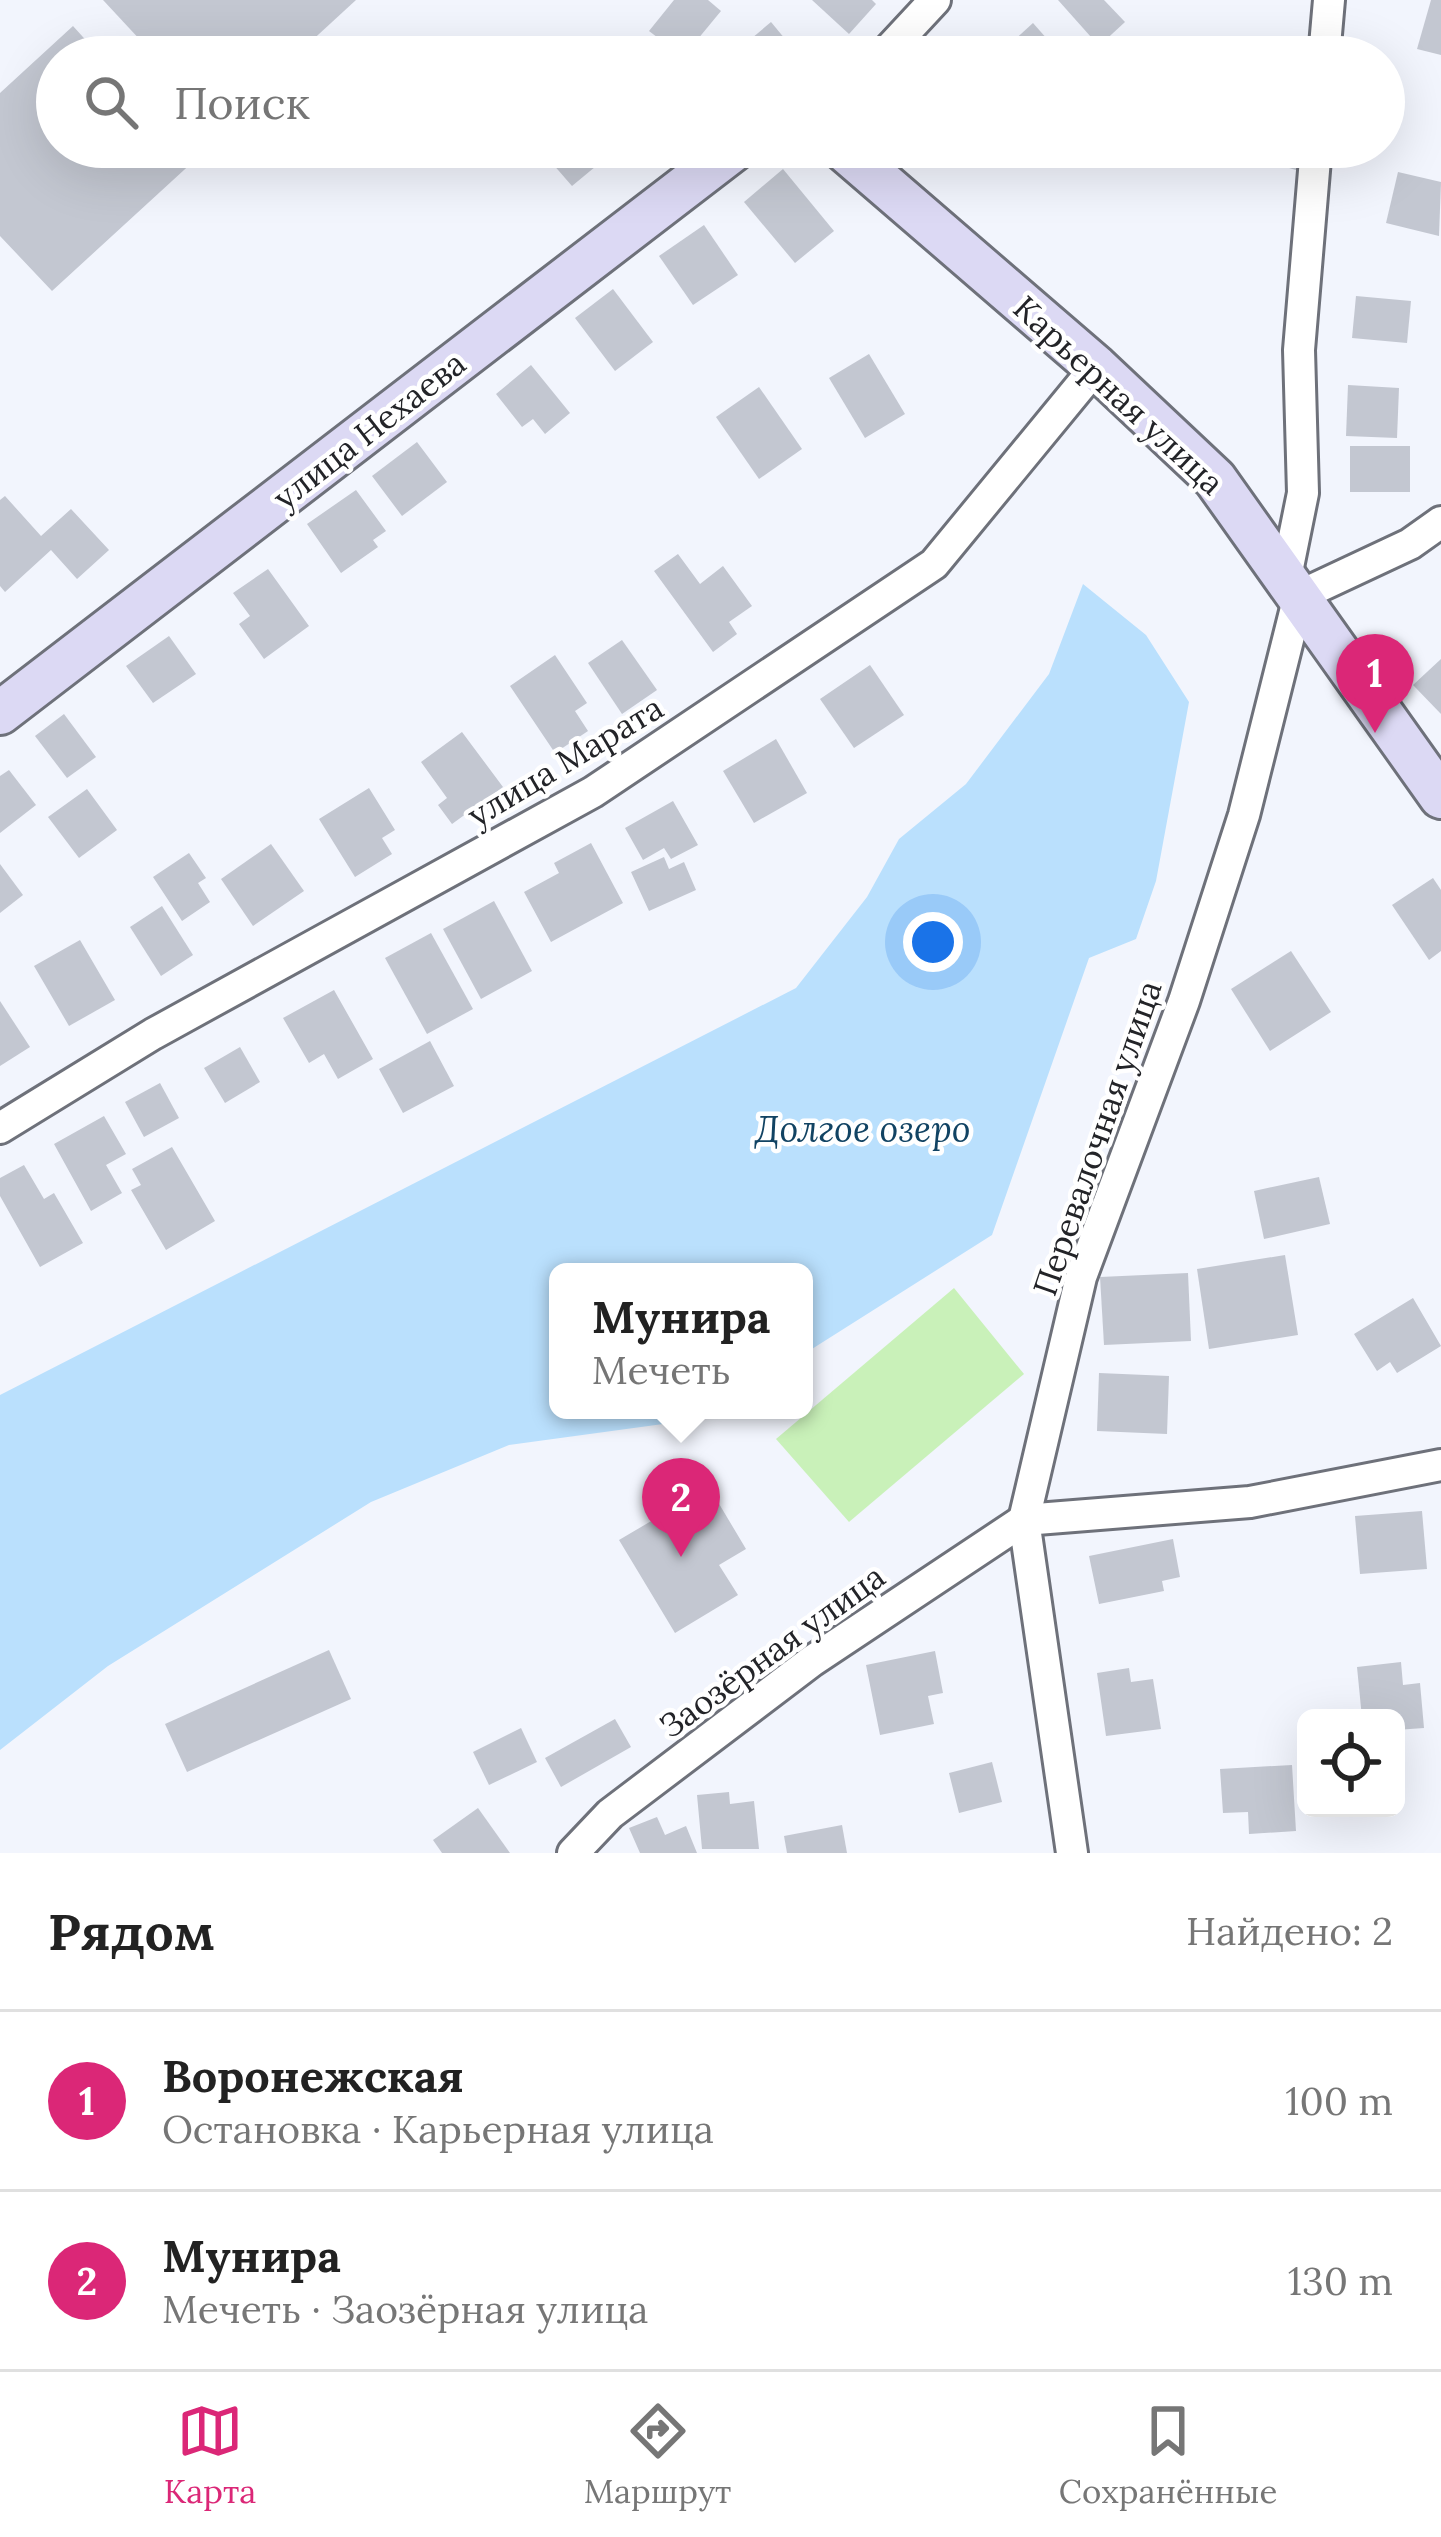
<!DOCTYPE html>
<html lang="ru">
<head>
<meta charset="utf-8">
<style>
	:root { --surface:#fff; --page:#f2f2f2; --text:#222; --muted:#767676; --line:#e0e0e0; --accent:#db2777 }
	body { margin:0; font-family:Lora,serif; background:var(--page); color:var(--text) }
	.controls { position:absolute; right:36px; bottom:36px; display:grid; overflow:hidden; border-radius:18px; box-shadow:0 12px 48px #0002 }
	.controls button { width:108px; height:108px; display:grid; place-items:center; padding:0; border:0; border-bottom:3px solid var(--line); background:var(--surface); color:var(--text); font:60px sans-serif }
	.you { position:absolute; left:933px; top:942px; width:42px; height:42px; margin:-30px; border:9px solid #fff; border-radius:50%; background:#1a73e8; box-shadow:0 0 0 18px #1a73e833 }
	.badge { display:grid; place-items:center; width:78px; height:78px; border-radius:50%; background:var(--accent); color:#fff; font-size:39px; font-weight:700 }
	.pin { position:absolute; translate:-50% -99px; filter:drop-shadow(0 3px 6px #0008) }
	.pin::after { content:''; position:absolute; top:63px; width:42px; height:36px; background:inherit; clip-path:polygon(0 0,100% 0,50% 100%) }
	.popup { position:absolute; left:549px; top:1263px; width:264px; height:156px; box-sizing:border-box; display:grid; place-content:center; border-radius:18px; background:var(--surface); filter:drop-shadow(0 3px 9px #0005); font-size:39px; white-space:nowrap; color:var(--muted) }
	.popup b { font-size:45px; color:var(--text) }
	.popup::after { content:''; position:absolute; left:50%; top:100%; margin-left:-24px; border:24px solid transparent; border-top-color:var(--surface) }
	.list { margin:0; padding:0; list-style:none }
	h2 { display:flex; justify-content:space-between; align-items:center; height:156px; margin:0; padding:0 48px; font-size:51px }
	h2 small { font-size:39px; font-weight:400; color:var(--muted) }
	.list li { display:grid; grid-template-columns:78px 1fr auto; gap:36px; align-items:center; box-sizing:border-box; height:180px; padding:0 48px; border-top:3px solid var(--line) }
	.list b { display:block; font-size:45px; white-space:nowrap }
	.list p { margin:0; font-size:39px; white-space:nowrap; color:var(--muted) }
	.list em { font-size:39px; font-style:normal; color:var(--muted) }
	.icon { flex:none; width:66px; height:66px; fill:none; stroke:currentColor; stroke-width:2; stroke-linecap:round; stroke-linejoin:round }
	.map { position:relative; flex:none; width:1441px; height:1853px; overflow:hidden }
	.search { position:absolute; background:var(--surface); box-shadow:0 12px 48px #0002; left:36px; right:36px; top:36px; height:132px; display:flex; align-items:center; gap:30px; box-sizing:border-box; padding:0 42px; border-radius:66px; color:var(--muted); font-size:45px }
	.sheet { height:516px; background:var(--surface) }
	nav { display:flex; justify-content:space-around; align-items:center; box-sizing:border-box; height:168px; border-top:3px solid var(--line); background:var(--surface); font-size:33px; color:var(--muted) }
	nav a { display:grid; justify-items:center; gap:6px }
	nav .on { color:var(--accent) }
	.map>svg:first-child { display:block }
	.green { fill:#c9f1b9 }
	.water { fill:#bae0fd }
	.building { fill:#c3c7d1 }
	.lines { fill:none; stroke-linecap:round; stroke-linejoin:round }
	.street-casing { stroke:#6e717a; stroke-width:36 }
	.secondary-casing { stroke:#6e717a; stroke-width:48 }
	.street { stroke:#fff; stroke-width:30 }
	.secondary { stroke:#dcd9f4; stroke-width:42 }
	.labels { text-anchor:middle; stroke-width:9; stroke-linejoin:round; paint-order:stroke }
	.street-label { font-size:33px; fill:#232428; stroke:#fff }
	.water-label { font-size:36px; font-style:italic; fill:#114363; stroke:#fff }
</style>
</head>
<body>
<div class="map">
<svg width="1441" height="1853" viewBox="0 0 1441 1853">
	<rect width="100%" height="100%" fill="#f2f5fd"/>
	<path class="green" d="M954,1288L1024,1374L849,1522L776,1439Z"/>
	<path class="water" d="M1083,584L1146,635L1189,702L1156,881L1136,939L1089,958L992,1235L804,1354V1272H558V1410H707L663,1424L509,1445L371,1502L108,1666L0,1750V1395L796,988L867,897L899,839L966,784L1049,674Z"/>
	<g class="building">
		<path d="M103,0H356L294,57H156Z"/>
		<path d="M674,0H708L721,11L683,57L649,31Z"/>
		<path d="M812,0H872L876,4L849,34Z"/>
		<path d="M1058,0H1104L1125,22L1099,46Z"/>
		<path d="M1431,0H1441V55L1417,49Z"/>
		<path d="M771,22L800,57H736L733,54Z"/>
		<path d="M1033,23L1063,57H996Z"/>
		<path d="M73,26L101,57H57V147H185L196,159L52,291L0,236V93Z"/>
		<path d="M1168,43L1170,57H1121L1120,53Z"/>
		<path d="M538,147H599L607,157L572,186Z"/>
		<path d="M1249,147H1306L1299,171L1246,155Z"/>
		<path d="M783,169L834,231L795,263L744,202Z"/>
		<path d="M1398,172L1441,182L1439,236L1386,223Z"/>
		<path d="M704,225L738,275L693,305L659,256Z"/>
		<path d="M613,289L653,342L615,371L575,318Z"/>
		<path d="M1356,296L1411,301L1407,343L1352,338Z"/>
		<path d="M869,354L905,414L865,438L829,378Z"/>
		<path d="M531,365L570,413L545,434L533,419L522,427L496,394Z"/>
		<path d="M1348,385L1399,388L1397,438L1346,436Z"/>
		<path d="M759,387L802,449L759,479L716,417Z"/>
		<path d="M417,442L447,482L402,516L372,476Z"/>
		<rect x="1350" y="446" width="60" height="46"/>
		<path d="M356,490L386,531L373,540L378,547L341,573L307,524Z"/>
		<path d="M5,496L41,536L71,509L109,550L77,579L51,550L5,592L0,586V500Z"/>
		<path d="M678,554L700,584L723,566L752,606L729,622L737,634L713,652L654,571Z"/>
		<path d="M268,569L309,626L264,659L239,624L250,616L233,593Z"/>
		<path d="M169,636L196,674L153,703L126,666Z"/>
		<path d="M622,640L657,690L622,714L588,663Z"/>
		<path d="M555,655L587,703L575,711L588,731L555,753L510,686Z"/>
		<path d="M1441,659V714L1413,685Z"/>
		<path d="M870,665L904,715L854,748L820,699Z"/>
		<path d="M64,714L96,757L67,778L35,736Z"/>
		<path d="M462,732L503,787L452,824L438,805L447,798L421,762Z"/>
		<path d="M776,739L807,793L754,823L723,771Z"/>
		<path d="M9,770L36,805L0,833V776Z"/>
		<path d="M369,788L395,830L382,838L392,854L355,877L319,819Z"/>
		<path d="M87,789L117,830L79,858L48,817Z"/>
		<path d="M673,801L698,845L671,859L664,848L643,860L625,828Z"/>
		<path d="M591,843L623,903L551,942L524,892L559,873L554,863Z"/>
		<path d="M271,844L304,891L253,926L221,879Z"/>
		<path d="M189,853L206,878L198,883L210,902L182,921L153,877Z"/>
		<path d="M664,857L669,869L684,862L696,890L649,911L631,872Z"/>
		<path d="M0,864L23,895L0,913Z"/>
		<path d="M1433,878L1441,890V951L1429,960L1392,905Z"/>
		<path d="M494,901L532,971L481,999L443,929Z"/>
		<path d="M162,906L193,955L161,976L130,927Z"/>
		<path d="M431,933L473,1009L427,1034L385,958Z"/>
		<path d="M80,940L115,1000L69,1026L34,966Z"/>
		<path d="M1291,951L1331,1012L1270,1051L1231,989Z"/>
		<path d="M334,990L373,1059L338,1079L324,1054L309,1063L283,1018Z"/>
		<path d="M0,1001L30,1047L0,1066Z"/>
		<path d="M430,1041L454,1086L403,1113L379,1069Z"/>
		<path d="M240,1047L260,1082L225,1103L204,1068Z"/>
		<path d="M160,1083L179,1118L144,1137L125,1102Z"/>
		<path d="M104,1116L126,1154L106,1165L122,1193L91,1211L54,1144Z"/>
		<path d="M172,1147L215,1221L166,1250L131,1190L141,1185L132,1169Z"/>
		<path d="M24,1165L44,1199L54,1193L83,1243L40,1267L0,1196V1178Z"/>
		<path d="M1319,1177L1330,1224L1264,1239L1254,1191Z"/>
		<path d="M1285,1255L1298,1335L1209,1349L1197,1269Z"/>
		<path d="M1188,1273L1191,1341L1104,1345L1100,1277Z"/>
		<path d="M1413,1298L1441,1346L1397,1373L1390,1362L1377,1371L1354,1334Z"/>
		<path d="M1099,1373L1169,1376L1167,1434L1097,1431Z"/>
		<path d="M709,1487L746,1549L719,1565L738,1595L675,1633L619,1540Z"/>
		<path d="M1422,1511L1427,1569L1360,1574L1355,1516Z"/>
		<path d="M1173,1539L1180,1577L1162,1581L1164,1591L1099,1604L1089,1556Z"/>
		<path d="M329,1650L351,1699L187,1772L165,1724Z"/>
		<path d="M935,1651L943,1693L928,1696L934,1724L880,1735L866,1665Z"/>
		<path d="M1401,1662L1403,1685L1420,1683L1424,1728L1396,1730V1718H1362L1357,1667Z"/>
		<path d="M1129,1668L1131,1682L1153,1679L1161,1729L1106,1736L1097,1673Z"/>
		<path d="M615,1719L631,1747L561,1787L545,1758Z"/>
		<path d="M521,1728L537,1762L489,1785L473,1752Z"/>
		<path d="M992,1762L1002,1802L959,1813L949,1773Z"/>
		<path d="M1292,1765L1296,1831L1249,1834L1248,1812L1223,1813L1220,1769Z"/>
		<path d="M729,1792L730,1804L754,1801L759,1849H702L697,1795Z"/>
		<path d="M478,1808L510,1853H442L433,1840Z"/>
		<path d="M657,1817L665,1835L686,1826L697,1853H640L629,1828Z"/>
		<path d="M842,1825L847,1853H787L784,1836Z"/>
	</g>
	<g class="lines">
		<defs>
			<g id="street">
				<path d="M882,57L935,0"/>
				<path d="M1324,57L1329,0"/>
				<path d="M1286,577L1303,493L1299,350L1316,147"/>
				<path d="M0,1128L153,1034L593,792L934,564L1096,367"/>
				<path d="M573,1853L610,1814L812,1661L1024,1520L1250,1502L1441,1465"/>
				<path d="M1072,1853L1024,1520L1081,1277L1184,1001L1244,815L1299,596L1410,544L1441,522"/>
			</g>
			<g id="secondary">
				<path d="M841,147L1096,367L1215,479L1441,797"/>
				<path d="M0,713L737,147"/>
			</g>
		</defs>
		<use href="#street" class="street-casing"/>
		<use href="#secondary" class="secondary-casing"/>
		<use href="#street" class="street"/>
		<use href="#secondary" class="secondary"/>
	</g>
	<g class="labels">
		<g class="street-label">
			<text transform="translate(1119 395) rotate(43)" y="12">Карьерная улица</text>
			<text transform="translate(369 430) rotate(-38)" y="12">улица Нехаева</text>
			<text transform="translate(565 761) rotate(-31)" y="12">улица Марата</text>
			<text transform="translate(1097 1138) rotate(-71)" y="12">Перевалочная улица</text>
			<text transform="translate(772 1651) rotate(-36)" y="12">Заозёрная улица</text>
		</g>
		<g class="water-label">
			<text x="863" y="1142">Долгое озеро</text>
		</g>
	</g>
</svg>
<div class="controls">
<button><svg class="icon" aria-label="locate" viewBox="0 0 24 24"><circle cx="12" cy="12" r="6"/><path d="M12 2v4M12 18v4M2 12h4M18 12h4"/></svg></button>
</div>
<div class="you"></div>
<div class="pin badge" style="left:1375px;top:733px">1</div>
<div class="pin badge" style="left:681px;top:1557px">2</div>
<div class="popup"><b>Мунира</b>Мечеть</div>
<div class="search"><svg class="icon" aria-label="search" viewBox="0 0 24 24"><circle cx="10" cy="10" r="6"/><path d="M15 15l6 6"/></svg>Поиск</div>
</div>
<section class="sheet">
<h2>Рядом<small>Найдено: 2</small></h2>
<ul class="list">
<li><span class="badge">1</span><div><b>Воронежская</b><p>Остановка · Карьерная улица</p></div><em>100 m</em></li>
<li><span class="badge">2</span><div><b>Мунира</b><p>Мечеть · Заозёрная улица</p></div><em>130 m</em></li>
</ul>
</section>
<nav>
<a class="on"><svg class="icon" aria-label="map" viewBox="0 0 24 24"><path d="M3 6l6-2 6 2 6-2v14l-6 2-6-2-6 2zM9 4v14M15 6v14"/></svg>Карта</a>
<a><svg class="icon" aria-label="directions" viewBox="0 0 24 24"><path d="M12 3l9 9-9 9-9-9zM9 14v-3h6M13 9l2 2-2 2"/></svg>Маршрут</a>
<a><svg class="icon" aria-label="saved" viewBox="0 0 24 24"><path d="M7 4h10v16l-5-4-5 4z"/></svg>Сохранённые</a>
</nav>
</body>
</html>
